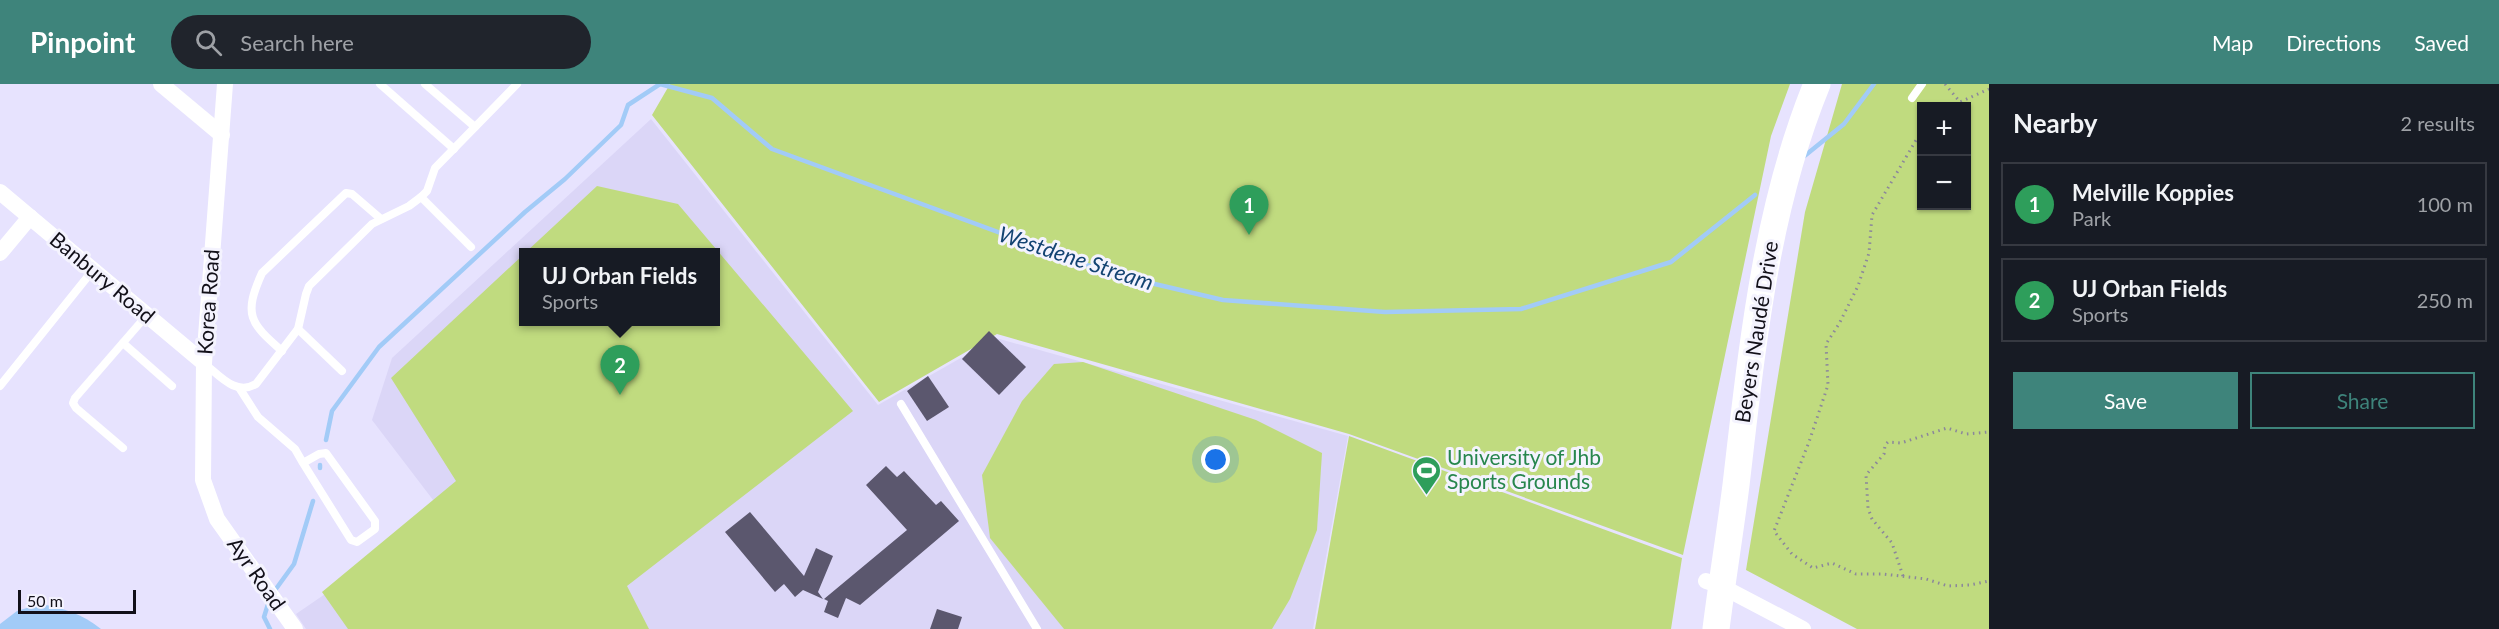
<!DOCTYPE html>
<html lang="en">
<head>
<meta charset="utf-8">
<style>
	:root { --surface:#171b24; --page:#20242c; --text:#f1f3f6; --muted:#9ea1a6; --line:#363941; --accent:#3e847b }
	body { margin:0; font-family:Lato,sans-serif; background:var(--page); color:var(--text) }
	.controls { position:absolute; right:18px; top:18px; display:grid; overflow:hidden; border-radius:0px; box-shadow:0 2px 4px #0004 }
	.controls button { width:54px; height:54px; display:grid; place-items:center; padding:0; border:0; border-bottom:2px solid var(--line); background:var(--surface); color:var(--text); font:30px sans-serif }
	.scale { position:absolute; left:18px; bottom:15px; width:118px; box-sizing:border-box; padding-left:6px; border:3px solid #121019; border-top:0; font-size:16px; line-height:21px; white-space:nowrap; color:#121019; -webkit-text-stroke:4px #f4f3fe; paint-order:stroke }
	.you { position:absolute; left:1216px; top:376px; width:21px; height:21px; margin:-15px; border:4px solid #fff; border-radius:50%; background:#1a73e8; box-shadow:0 0 0 9px #1a73e833 }
	.badge { display:grid; place-items:center; width:39px; height:39px; border-radius:50%; background:var(--accent); color:#fff; font-size:20px; font-weight:700 }
	.pin { position:absolute; translate:-50% -50px; filter:drop-shadow(0 2px 3px #0008) }
	.pin::after { content:''; position:absolute; top:32px; width:21px; height:18px; background:inherit; clip-path:polygon(0 0,100% 0,50% 100%) }
	.popup { position:absolute; left:519px; top:164px; width:201px; height:78px; box-sizing:border-box; display:grid; place-content:center; border-radius:0px; background:var(--surface); filter:drop-shadow(0 2px 4px #0005); font-size:20px; white-space:nowrap; color:var(--muted) }
	.popup b { font-size:22px; color:var(--text) }
	.popup::after { content:''; position:absolute; left:50%; top:100%; margin-left:-12px; border:12px solid transparent; border-top-color:var(--surface) }
	.list { margin:0; padding:0; list-style:none }
	h2 { display:flex; justify-content:space-between; align-items:center; height:78px; margin:0; padding:0 24px; font-size:26px }
	h2 small { font-size:20px; font-weight:400; color:var(--muted) }
	.list li { display:grid; grid-template-columns:39px 1fr auto; gap:18px; align-items:center; box-sizing:border-box; height:84px; margin:0 12px 12px; padding:0 12px; border:2px solid var(--line); border-radius:0px }
	.list b { display:block; font-size:22px; white-space:nowrap }
	.list p { margin:0; font-size:20px; white-space:nowrap; color:var(--muted) }
	.list em { font-size:20px; font-style:normal; color:var(--muted) }
	.actions { display:flex; gap:12px; padding:18px 24px }
	.actions a { flex:1; padding:14px 0; border:2px solid var(--accent); border-radius:0px; text-align:center; font-size:21px; color:var(--accent) }
	.actions .main { background:var(--accent); color:#fff }
	.icon { flex:none; width:33px; height:33px; fill:none; stroke:currentColor; stroke-width:2; stroke-linecap:round; stroke-linejoin:round }
	.map { position:relative; flex:none; width:1989px; height:545px; overflow:hidden }
	header { display:flex; align-items:center; gap:36px; box-sizing:border-box; height:84px; padding:0 30px; background:var(--accent); color:#fff }
	header strong { font-size:28px }
	nav { display:flex; gap:33px; margin-inline-start:auto; font-size:21px }
	.search { width:420px; height:54px; background:var(--page); display:flex; align-items:center; gap:15px; box-sizing:border-box; padding:0 21px; border-radius:33px; color:var(--muted); font-size:22px }
	main { display:flex }
	aside { flex:1; background:var(--surface) }
	.map>svg:first-child { display:block }
	.built { fill:#dbd6f7; fill-rule:evenodd }
	.green { fill:#c0db7f; fill-rule:evenodd }
	.water { fill:#a2cbf7 }
	.lines { fill:none; stroke-linecap:round; stroke-linejoin:round }
	.stream { stroke:#a2cbf7; stroke-width:4.5 }
	.building { fill:#5b576e }
	.path { stroke:#8b879b; stroke-width:3; stroke-dasharray:1.5 4.5; stroke-linecap:butt }
	.lane { stroke:#fff; stroke-width:8 }
	.street { stroke:#fff; stroke-width:16 }
	.primary { stroke:#fff; stroke-width:27 }
	.labels { text-anchor:middle; stroke-width:6; stroke-linejoin:round; paint-order:stroke }
	.street-label { font-size:21px; fill:#121019; stroke:#f4f3fe }
	.leisure-label { font-size:21px; fill:#27864d; stroke:#f4f3fe; text-anchor:start }
	.water-label { font-size:22px; font-style:italic; fill:#134372; stroke:#f4f3fe }
</style>
</head>
<body>
<header>
<strong>Pinpoint</strong>
<div class="search"><svg class="icon" aria-label="search" viewBox="0 0 24 24"><circle cx="10" cy="10" r="6"/><path d="M15 15l6 6"/></svg>Search here</div>
<nav><a>Map</a><a>Directions</a><a>Saved</a></nav>
</header>
<main>
<div class="map">
<svg width="1989" height="545" viewBox="0 0 1989 545">
	<rect width="100%" height="100%" fill="#e7e3fe"/>
	<path class="built" d="M651,35L878,321L996,254L1348,352L1313,545H306L296,530L443,429L372,336L392,274ZM524,168H716V238H524Z"/>
	<g class="green">
		<path d="M670,0H1790L1771,52L1683,471L1349,350L997,250L879,318L652,31Z"/>
		<path d="M1842,0H1989V545H1857L1746,486L1805,128ZM1922,22H1966V122H1922Z"/>
		<path d="M597,102L678,120L853,327L627,502L649,545H348L322,508L456,397L391,294L524,170V238H716V168H526Z"/>
		<path d="M1083,278L1256,336L1322,369L1317,446L1290,515L1272,545H1064L990,454L982,391L1022,317L1054,280Z"/>
		<path d="M1349,352L1682,474L1671,545H1315Z"/>
	</g>
	<path class="water" d="M40,520C64,524 82,530 101,545H0V540L17,527Z"/>
	<g class="lines">
		<g class="stream">
			<path d="M1802,74L1844,40L1874,0"/>
			<path d="M326,356L332,327L379,263L525,128L565,95L621,41L628,21L660,0L712,14L772,65L1112,190L1223,216L1385,228L1521,225L1671,178L1755,111"/>
			<path d="M320,384V381"/>
			<path d="M273,509L294,480L313,417"/>
			<path d="M269,517L264,533L270,545"/>
		</g>
	</g>
	<g class="building">
		<path d="M989,247L1026,283L999,311L962,275Z"/>
		<path d="M928,292L949,323L927,337L907,307Z"/>
		<path d="M886,382L897,393L904,387L936,421L941,417L959,437L860,521L846,514L838,534L824,528L828,517L824,515L907,446L866,401Z"/>
		<path d="M750,428L804,492L816,464L833,472L818,508L823,515L803,506L795,513L784,500L775,508L725,448Z"/>
		<path d="M937,525L962,533L958,545H930Z"/>
	</g>
	<g class="lines">
		<g class="path">
			<path d="M1945,0L1960,18L1989,5"/>
			<path d="M1922,46L1872,131L1869,169L1858,202L1839,240L1826,260L1828,301L1809,358L1774,447L1792,470L1813,484L1832,479L1856,490H1883L1926,495L1948,502L1970,501L1989,497"/>
			<path d="M1903,492L1892,459L1872,435L1868,424L1866,391L1884,370L1885,361L1888,358L1901,359L1947,344L1966,350L1989,348"/>
		</g>
		<g class="lane">
			<path d="M380,0L454,65"/>
			<path d="M425,0L475,43"/>
			<path d="M1912,14L1922,0"/>
			<path d="M421,113L471,163"/>
			<path d="M298,245L342,287"/>
			<path d="M123,259L172,302"/>
			<path d="M282,267C250,239 243,231 262,189L346,109L352,110L381,135"/>
			<path d="M205,280C220,292 236,312 256,300L298,245L306,210L309,202L372,140L409,122L421,113L427,107L435,84L517,0"/>
			<path d="M0,302L93,186"/>
			<path d="M240,305L258,333L295,365L303,379L351,456L357,458L375,445V437L326,369L319,370L303,379"/>
			<path d="M901,320L1037,545"/>
			<path d="M123,364L76,324L73,319L75,314L147,231"/>
		</g>
		<g class="street">
			<path d="M161,0L222,51"/>
			<path d="M225,0L204,279L203,396L217,435L295,545"/>
			<path d="M0,108L204,279"/>
			<path d="M0,169L30,133"/>
			<path d="M1706,497L1721,502L1803,545"/>
		</g>
		<path class="primary" d="M1716,545C1722,497 1730,449 1736,401C1752,265 1765,127 1817,0"/>
	</g>
	<defs>
		<symbol id="stadium-pin" viewBox="-11 -11 22 30"><path d="M0 17L-7.5 6A9.5 9.5 0 1 1 7.5 6Z" fill="#2e9e5b" stroke="#f4f3fe"/><path d="M0-5a6.5 5 0 1 0 0 10a6.5 5 0 1 0 0-10ZM-3.5-1.8h7v3.6h-7Z" fill="#fff"/></symbol>
	</defs>
	<g fill-rule="evenodd">
		<use href="#stadium-pin" x="1410" y="370" width="33" height="45"/>
	</g>
	<g class="labels">
		<g class="street-label">
			<text transform="translate(102 194) rotate(40)" y="7">Banbury Road</text>
			<text transform="translate(209 218) rotate(-86)" y="7">Korea Road</text>
			<text transform="translate(1757 248) rotate(-81)" y="7">Beyers Naudé Drive</text>
			<text transform="translate(256 490) rotate(55)" y="7">Ayr Road</text>
		</g>
		<g class="leisure-label">
			<text x="1447" y="381">University of Jhb<tspan x="1447" dy="24">Sports Grounds</tspan></text>
		</g>
		<g class="water-label">
			<text transform="translate(1076 174) rotate(18)" y="8">Westdene Stream</text>
		</g>
	</g>
</svg>
<div class="controls">
<button>+</button>
<button>−</button>
</div>
<div class="scale">50 m</div>
<div class="you"></div>
<div class="pin badge" style="left:1249px;top:151px;background:#2e9e5b">1</div>
<div class="pin badge" style="left:620px;top:311px;background:#2e9e5b">2</div>
<div class="popup"><b>UJ Orban Fields</b>Sports</div>
</div>
<aside>
<h2>Nearby<small>2 results</small></h2>
<ul class="list">
<li><span class="badge" style="background:#2e9e5b">1</span><div><b>Melville Koppies</b><p>Park</p></div><em>100 m</em></li>
<li><span class="badge" style="background:#2e9e5b">2</span><div><b>UJ Orban Fields</b><p>Sports</p></div><em>250 m</em></li>
</ul>
<div class="actions"><a class="main">Save</a><a>Share</a></div>
</aside>
</main>
</body>
</html>
